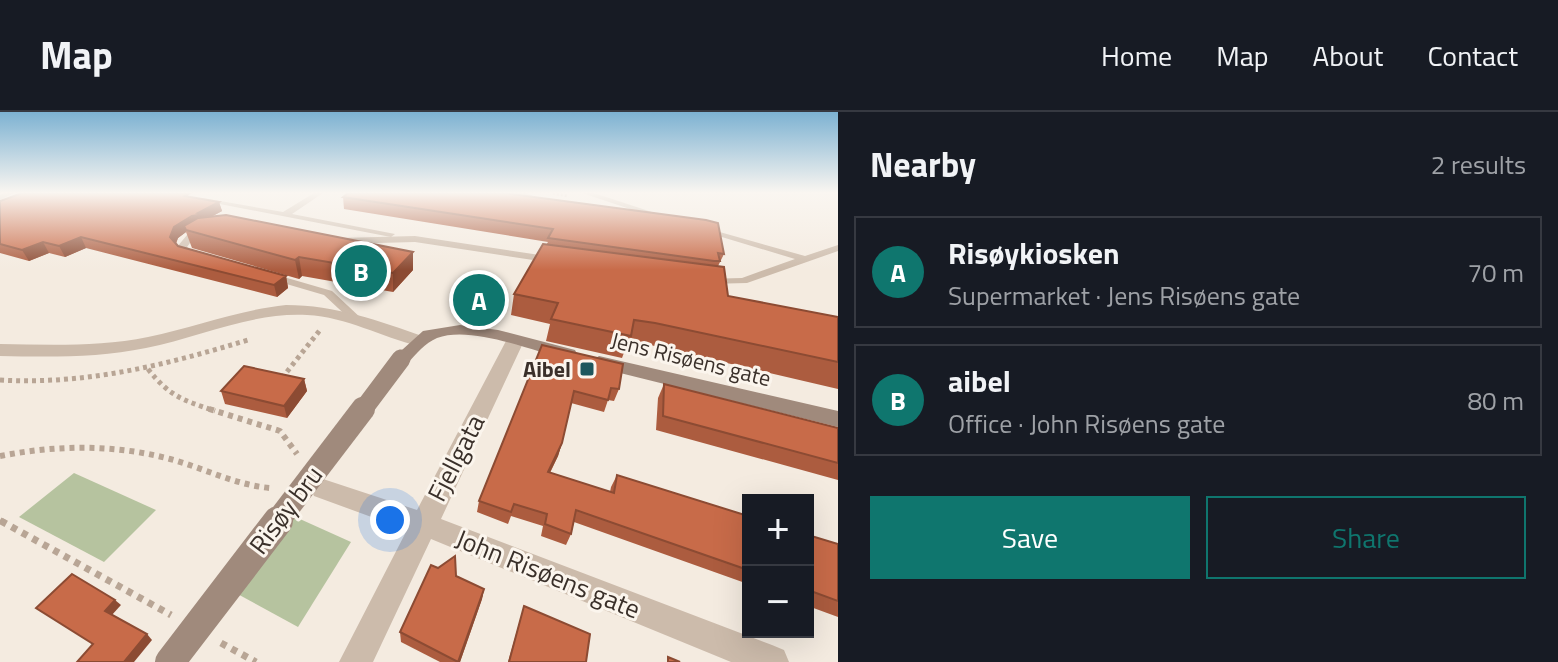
<!DOCTYPE html>
<html lang="en">
<head>
<meta charset="utf-8">
<style>
	:root { --surface:#171b24; --page:#242831; --text:#f1f3f6; --muted:#9ea1a6; --line:#363941; --accent:#0f766e }
	body { margin:0; font-family:"Titillium Web",sans-serif; background:var(--page); color:var(--text) }
	.controls { position:absolute; right:24px; bottom:24px; display:grid; overflow:hidden; border-radius:0px; box-shadow:0 8px 32px #0002 }
	.controls button { width:72px; height:72px; display:grid; place-items:center; padding:0; border:0; border-bottom:2px solid var(--line); background:var(--surface); color:var(--text); font:40px sans-serif }
	.you { position:absolute; left:390px; top:408px; width:28px; height:28px; margin:-20px; border:6px solid #fff; border-radius:50%; background:#1a73e8; box-shadow:0 0 0 12px #1a73e833 }
	.badge { display:grid; place-items:center; width:52px; height:52px; border-radius:50%; background:var(--accent); color:#fff; font-size:26px; font-weight:700 }
	.pin { position:absolute; translate:-50% -50%; border:4px solid #fff; box-shadow:0 2px 8px #0006 }
	.list { margin:0; padding:0; list-style:none }
	h2 { display:flex; justify-content:space-between; align-items:center; height:104px; margin:0; padding:0 32px; font-size:34px }
	h2 small { font-size:26px; font-weight:400; color:var(--muted) }
	.list li { display:grid; grid-template-columns:52px 1fr auto; gap:24px; align-items:center; box-sizing:border-box; height:112px; margin:0 16px 16px; padding:0 16px; border:2px solid var(--line); border-radius:0px }
	.list b { display:block; font-size:30px; white-space:nowrap }
	.list p { margin:0; font-size:26px; white-space:nowrap; color:var(--muted) }
	.list em { font-size:26px; font-style:normal; color:var(--muted) }
	.actions { display:flex; gap:16px; padding:24px 32px }
	.actions a { flex:1; padding:18px 0; border:2px solid var(--accent); border-radius:0px; text-align:center; font-size:28px; color:var(--accent) }
	.actions .main { background:var(--accent); color:#fff }
	.map { position:relative; flex:none; width:838px; height:550px; overflow:hidden }
	header { display:flex; align-items:center; gap:48px; box-sizing:border-box; height:112px; padding:0 40px; background:var(--surface); border-bottom:2px solid var(--line) }
	header strong { font-size:38px }
	nav { display:flex; gap:44px; margin-inline-start:auto; font-size:28px }
	main { display:flex }
	aside { flex:1; background:var(--surface) }
	.map>svg:first-child { display:block }
	.green { fill:#b6c39f }
	.lines { fill:none; stroke-linecap:round; stroke-linejoin:round }
	.path-far3 { stroke:#b8a595; stroke-width:3; stroke-dasharray:2 2; stroke-linecap:butt }
	.path-far2 { stroke:#b8a595; stroke-width:5; stroke-dasharray:4 4; stroke-linecap:butt }
	.path-far1 { stroke:#b8a595; stroke-width:6; stroke-dasharray:5 5; stroke-linecap:butt }
	.path { stroke:#b8a595; stroke-width:7; stroke-dasharray:6 6; stroke-linecap:butt }
	.service { fill:#ccbbab; fill-rule:evenodd }
	.minor { fill:#ccbbab; fill-rule:evenodd }
	.secondary { fill:#a08a7c; fill-rule:evenodd }
	.secondary-bridge-far2 { stroke:#a08a7c; stroke-width:19 }
	.secondary-bridge-far1 { stroke:#a08a7c; stroke-width:24 }
	.secondary-bridge { stroke:#a08a7c; stroke-width:30 }
	.wall { fill:#ac5c3f }
	.shaded-wall { fill:#8c4b33 }
	.building { fill:#c86b49; stroke:#8c4b33; stroke-width:2 }
	.poi-dot { fill:#1e575d; stroke:#fbf5ed; stroke-width:3 }
	.labels { text-anchor:middle; stroke-width:6; stroke-linejoin:round; paint-order:stroke }
	.street-label { font-size:22px; fill:#3a302a; stroke:#fbf5ed }
	.poi-label { font-size:22px; font-weight:bold; fill:#3a302a; stroke:#fbf5ed; text-anchor:end }
	.near-street-label { font-size:26px; fill:#3a302a; stroke:#fbf5ed }
</style>
</head>
<body>
<header>
<strong>Map</strong>
<nav><a>Home</a><a>Map</a><a>About</a><a>Contact</a></nav>
</header>
<main>
<div class="map">
<svg width="838" height="550" viewBox="0 0 838 550">
	<rect width="100%" height="100%" fill="#f4ebe0"/>
	<g class="green">
		<path d="M74,361L156,398L104,450L19,405Z"/>
		<path d="M291,403L351,430L298,515L232,479Z"/>
	</g>
	<g class="lines">
		<path class="path-far3" d="M553,81L568,84"/>
		<g class="path-far2">
			<path d="M625,230L636,233"/>
			<path d="M148,257C170,285 183,288 215,299"/>
			<path d="M282,266L320,218"/>
			<path d="M0,268C87,273 165,253 248,228"/>
		</g>
		<g class="path-far1">
			<path d="M209,297L280,319L297,342"/>
			<path d="M0,344C57,333 114,332 170,347C204,356 235,373 270,376"/>
			<path d="M0,408L5,411"/>
		</g>
		<g class="path">
			<path d="M1,409L171,503"/>
			<path d="M221,531L256,550"/>
		</g>
		<g class="service">
			<path d="M4,81H14L0,88V83Z"/>
			<path d="M314,81H323L292,102L395,122L391,125L199,88L203,86L283,100Z"/>
			<path d="M511,81H527L533,84L529,86Z"/>
			<path d="M582,81H594L670,106L663,108Z"/>
			<path d="M702,115L805,144L838,133V139L747,171L708,172L703,169L704,167L742,166L795,147L702,119Z"/>
			<path d="M201,116L208,118L193,127L187,135L199,143V147C190,149 183,142 177,135L187,123Z"/>
			<path d="M415,124L553,145L558,148L553,151L415,130L339,132L334,129L339,126Z"/>
			<path d="M270,161L332,179L363,208L361,210H353L324,183L266,166V162Z"/>
		</g>
		<g class="minor">
			<path d="M286,193C336,193 379,209 425,225L428,229L419,234C381,225 347,205 307,203C252,200 200,225 146,236C98,246 49,245 0,244V232C49,233 99,235 148,225C195,215 239,198 286,193Z"/>
			<path d="M515,224L524,229L441,407L772,533L784,538L789,550H731L431,427L373,550H339L407,418L314,384L311,377L314,370L323,367L417,398L506,229Z"/>
		</g>
		<g class="secondary">
			<path d="M460,213L498,218L575,238L577,242L568,248C533,239 471,213 437,226C425,231 416,242 408,251H394L392,247L423,219Z"/>
			<path d="M599,244L838,299V315L592,254L590,250Z"/>
		</g>
		<path class="secondary-bridge-far2" d="M362,299L401,247"/>
		<path class="secondary-bridge-far1" d="M276,411L363,297"/>
		<path class="secondary-bridge" d="M170,550L278,409"/>
	</g>
	<g class="wall">
		<path d="M192,85L219,90L222,99L213,104L413,158L393,180L302,164L299,167L192,136L186,120L178,126L176,132L178,134L286,164L288,176L277,185L86,136L65,145L49,141L29,149L0,141V89Z"/>
		<path d="M343,85L724,142L718,154L728,184L838,205V277L646,232L628,230L622,246L546,229L550,212L511,203L514,182L548,130L344,97Z"/>
		<path d="M542,233L619,277L614,289L608,288L604,300L571,291L562,331L558,344L550,361L610,380L611,375L617,363L748,404V472L574,410L571,422L566,433L541,424L543,414L511,404L508,412L477,400L479,389Z"/>
		<path d="M304,267L307,279L287,306L225,292L221,279Z"/>
		<path d="M664,272L838,316V368L656,318L658,286Z"/>
		<path d="M808,423L838,432V505L808,494Z"/>
		<path d="M438,456L484,477L482,487L460,550H440L401,530L400,520Z"/>
		<path d="M524,494L586,550H508Z"/>
	</g>
	<g class="shaded-wall">
		<path d="M219,90L222,99L186,118V120L178,126L174,135L170,125L174,115Z"/>
		<path d="M81,125L86,136L65,145L59,134Z"/>
		<path d="M43,130L49,141L29,149L22,138Z"/>
		<path d="M413,140V158L393,180V161Z"/>
		<path d="M299,145L302,164L299,167L295,148Z"/>
		<path d="M286,164L288,176L277,185L274,173Z"/>
		<path d="M304,267L307,279L287,306L284,294Z"/>
		<path d="M562,331L558,344L544,372L548,360Z"/>
		<path d="M484,477L482,487L460,550H458Z"/>
		<path d="M115,488L121,493L111,504L105,499Z"/>
		<path d="M147,522L152,528L134,550H124Z"/>
	</g>
	<g class="building">
		<path d="M22,81H190L185,84L219,90L198,101L204,102L192,104L174,115L170,125L178,134L286,164L274,173L81,125L59,134L43,130L22,138L0,132V89Z"/>
		<path d="M348,81H505L706,108L718,111L724,142L718,141L720,149H714L548,126L553,117L343,85Z"/>
		<path d="M226,103L413,140L393,161L299,145L295,148L186,118L184,114L198,106Z"/>
		<path d="M543,132L724,155L728,184L838,205V250L655,211L634,208L631,224L551,207L558,191L514,182Z"/>
		<path d="M542,233L623,252L619,277L611,276L608,288L574,279L562,331L548,360L614,381L617,363L748,404V458L576,398L571,422L545,412L547,402L514,392L511,400L479,389Z"/>
		<path d="M244,254L304,267L284,294L221,279Z"/>
		<path d="M664,272L838,316V351L663,304Z"/>
		<path d="M808,423L838,432V489L808,478Z"/>
		<path d="M455,444L456,464L484,477L458,550L400,520L431,453L438,456Z"/>
		<path d="M72,462L115,488L105,499L147,522L124,550H77L93,532L36,496Z"/>
		<path d="M524,494L590,522L586,550H509Z"/>
		<path d="M668,545L680,550H668Z"/>
	</g>
	<linearGradient id="sky" x2="0" y2="1"><stop stop-color="#7db2d2"/><stop offset="0.51" stop-color="#faf6f1"/><stop offset="1" stop-color="#faf6f1" stop-opacity="0"/></linearGradient>
	<rect width="838" height="158" fill="url(#sky)"/>
	<rect class="poi-dot" x="579" y="249" width="16" height="16" rx="4"/>
	<g class="labels">
		<g class="street-label">
			<text transform="translate(691 247) rotate(14)" y="8">Jens Risøens gate</text>
		</g>
		<g class="poi-label">
			<text x="571" y="265">Aibel</text>
		</g>
		<g class="near-street-label">
			<text transform="translate(456 346) rotate(-63)" y="9">Fjellgata</text>
			<text transform="translate(286 398) rotate(-53)" y="9">Risøy bru</text>
			<text transform="translate(548 462) rotate(22)" y="9">John Risøens gate</text>
		</g>
	</g>
</svg>
<div class="controls">
<button>+</button>
<button>−</button>
</div>
<div class="you"></div>
<div class="pin badge" style="left:479px;top:188px">A</div>
<div class="pin badge" style="left:361px;top:159px">B</div>
</div>
<aside>
<h2>Nearby<small>2 results</small></h2>
<ul class="list">
<li><span class="badge">A</span><div><b>Risøykiosken</b><p>Supermarket · Jens Risøens gate</p></div><em>70 m</em></li>
<li><span class="badge">B</span><div><b>aibel</b><p>Office · John Risøens gate</p></div><em>80 m</em></li>
</ul>
<div class="actions"><a class="main">Save</a><a>Share</a></div>
</aside>
</main>
</body>
</html>
